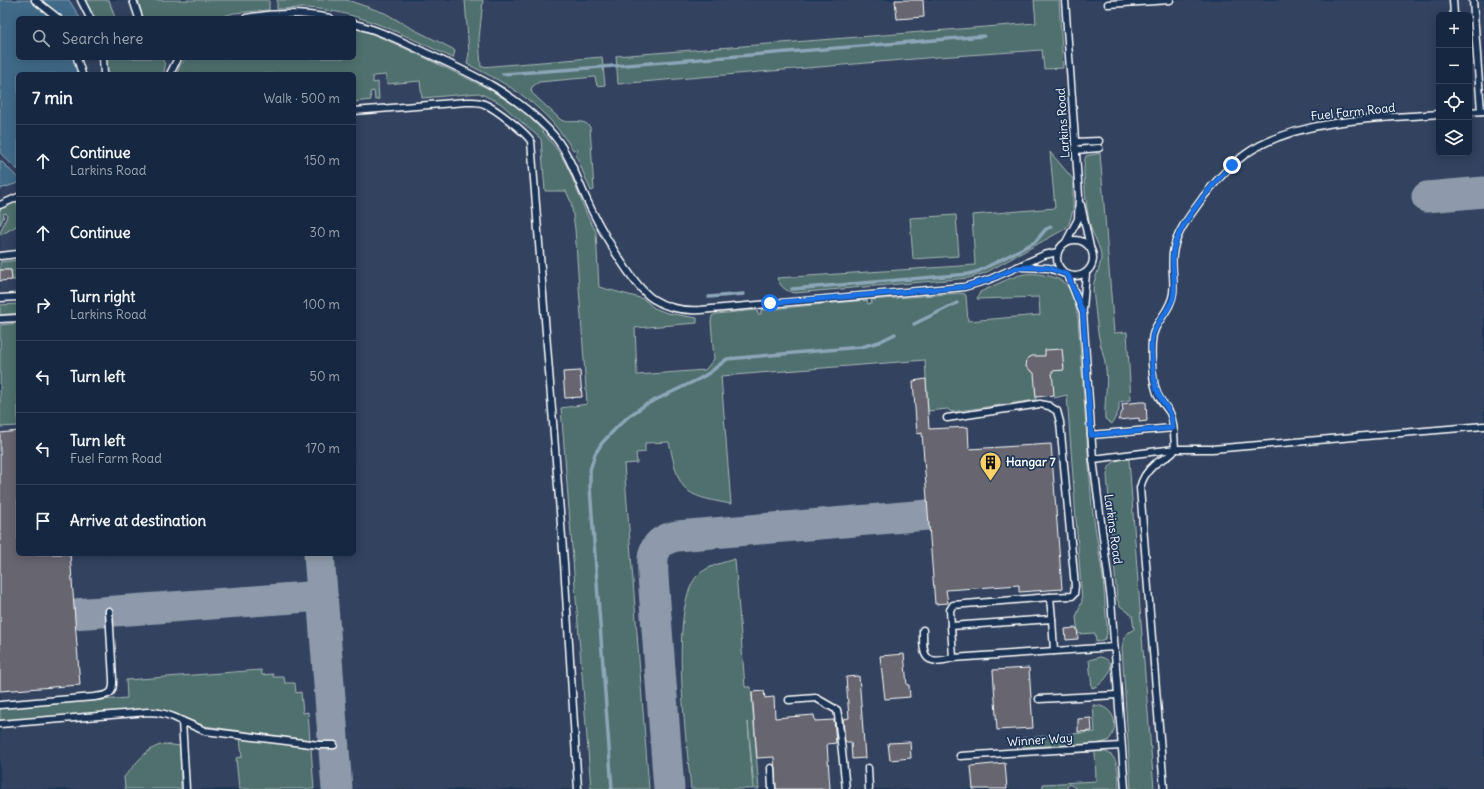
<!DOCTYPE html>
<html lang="en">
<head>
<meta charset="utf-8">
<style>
	:root { --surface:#162841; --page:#1f3048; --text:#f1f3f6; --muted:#9ea6b1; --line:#35445a }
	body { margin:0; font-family:Delius,sans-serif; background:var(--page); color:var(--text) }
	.controls { position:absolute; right:12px; top:12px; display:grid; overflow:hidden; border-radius:6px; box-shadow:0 2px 10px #0003 }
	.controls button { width:36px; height:36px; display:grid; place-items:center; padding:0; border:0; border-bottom:1px solid var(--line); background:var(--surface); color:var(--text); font:20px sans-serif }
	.stop { position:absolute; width:12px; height:12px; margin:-9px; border:3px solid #1a73e8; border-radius:50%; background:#fff }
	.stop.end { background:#1a73e8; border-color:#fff; box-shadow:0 1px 4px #0008 }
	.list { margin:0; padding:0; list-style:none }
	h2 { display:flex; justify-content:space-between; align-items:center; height:52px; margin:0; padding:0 16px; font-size:17px }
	h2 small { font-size:13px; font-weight:400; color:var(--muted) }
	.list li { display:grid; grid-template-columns:26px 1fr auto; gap:12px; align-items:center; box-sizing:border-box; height:72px; padding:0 16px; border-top:1px solid var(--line) }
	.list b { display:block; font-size:15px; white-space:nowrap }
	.list p { margin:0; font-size:13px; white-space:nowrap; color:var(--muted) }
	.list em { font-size:13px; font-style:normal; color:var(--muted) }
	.icon { flex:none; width:22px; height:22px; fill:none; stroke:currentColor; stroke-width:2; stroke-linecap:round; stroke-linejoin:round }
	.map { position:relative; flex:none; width:1484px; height:789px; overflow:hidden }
	.search { position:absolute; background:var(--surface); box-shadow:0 2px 10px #0003; left:16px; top:16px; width:340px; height:44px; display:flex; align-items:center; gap:10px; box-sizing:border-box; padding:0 14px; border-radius:6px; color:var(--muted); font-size:15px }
	.panel { position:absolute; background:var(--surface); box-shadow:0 2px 10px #0003; left:16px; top:72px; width:340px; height:484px; border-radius:6px }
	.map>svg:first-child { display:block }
	.built { fill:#33435e; fill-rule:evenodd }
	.green { fill:#4f6f6e; stroke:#a7b7b6 }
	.water { fill:#416b88; stroke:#8da6b8 }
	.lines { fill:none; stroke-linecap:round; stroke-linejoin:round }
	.stream { stroke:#8da6b8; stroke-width:3.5 }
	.taxiway { stroke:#8e9aab; stroke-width:31 }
	.building { fill:#666570; stroke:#fff }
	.service-casing { stroke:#fff; stroke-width:9 }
	.service { stroke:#1d3557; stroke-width:6 }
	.route { stroke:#1a73e8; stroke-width:5 }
	.labels { text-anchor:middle; stroke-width:3.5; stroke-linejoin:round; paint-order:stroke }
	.street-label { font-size:12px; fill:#fff; stroke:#1d3557 }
	.poi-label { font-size:12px; font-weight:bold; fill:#fff; stroke:#1d3557; text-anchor:start }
</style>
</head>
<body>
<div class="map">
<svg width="1484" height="789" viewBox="0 0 1484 789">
	<rect width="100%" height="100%" fill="#1d3557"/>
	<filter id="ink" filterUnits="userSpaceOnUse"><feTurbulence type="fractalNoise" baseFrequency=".025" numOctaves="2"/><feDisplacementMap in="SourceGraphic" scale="8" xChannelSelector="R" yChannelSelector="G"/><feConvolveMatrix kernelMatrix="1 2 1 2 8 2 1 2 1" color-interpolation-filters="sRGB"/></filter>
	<g filter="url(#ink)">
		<path class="built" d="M0,0H1484V789H0ZM1439,15H1469V153H1439ZM18,18H354V58H18ZM18,74H354V554H18Z"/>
		<g class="green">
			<path d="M84,0H109L115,18H93Z"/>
			<path d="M138,0H269V10L234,13L217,18H143Z"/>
			<path d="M277,0H347L385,13L409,27L453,49L455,51L453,58C405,36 359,10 305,8C295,8 286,9 277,9Z"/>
			<path d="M465,0H483L479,39L481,67L602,57L605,85L597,86L595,77L539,82L533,86L531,89L532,93L561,120C570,125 583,117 590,127L594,190L591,191L575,153L578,151L577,149L573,150C544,105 514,87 467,64L469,53Z"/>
			<path d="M1034,0H1059L1063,68L1044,69L1042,50L938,57L618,84L616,56L1036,23Z"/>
			<path d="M354,28L371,33L415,53L489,89L523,111L540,128L559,152L569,170L587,215L596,232L599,287L644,299L654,308L667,313L697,318V323L635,328L637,375L705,370L714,359L711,322L712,316L716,314L757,310L758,314H761V310L867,300L868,304L872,303L871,300L959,293L965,294L966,296L968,321L1040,315L1039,297L977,299L980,292C992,287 1004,280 1017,276C1025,273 1035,273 1044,275C1071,279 1074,295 1078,319L1092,507L1103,578L1107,628V634L1105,639L1096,642L1095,633L1078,634L1076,617L1082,601L1067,395L1054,398L1053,387L1035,388L1036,400L951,412L948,409L928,411L925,360L721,376L731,504C680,495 680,491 669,442L645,443V452L636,453L637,463L624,464L649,789H591L561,408L587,404L575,229L571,202L566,191H545L541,139L500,103L479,93L422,98L420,81L387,84L386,75L373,76V83L378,82L379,99L375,100L374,91L370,92L371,100L354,102V74H177L180,65L186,58H354Z"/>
			<path d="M106,58H161C166,64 166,67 163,74H107Z"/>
			<path d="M1050,152L1073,179V210L1069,224L1065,229L985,273L969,278L794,293C785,291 780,286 777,278L975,265L972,215L1055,208Z"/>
			<path d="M1100,153L1114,333L1127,332L1131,400L1119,402V410L1112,424L1105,419C1104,402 1108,386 1106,370C1105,357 1100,346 1098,333C1096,319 1095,304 1093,290C1093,278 1101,269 1101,257C1101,247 1093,236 1090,225C1087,213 1081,166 1086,156Z"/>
			<path d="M18,201V225L1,235L0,233L7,216L6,213L3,214L4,216L0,225V209Z"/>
			<path d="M956,215L959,256L913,259L910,218Z"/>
			<path d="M18,260V280H12L11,270H0V262Z"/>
			<path d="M18,304V313L0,315V305Z"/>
			<path d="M18,323V426L0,427V325Z"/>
			<path d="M1123,459H1129L1142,636L1154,789H1131L1122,647L1126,634L1134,629L1132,615L1120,606L1117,599L1107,475C1108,465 1113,461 1123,459Z"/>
			<path d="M735,559L745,687H751L759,789H754L748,722L753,789H691C687,744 668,609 697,576C705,567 724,562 735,559Z"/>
			<path d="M1100,657C1122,661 1105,685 1092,688L1089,660Z"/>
			<path d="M261,670L262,675L273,674V677H284L285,683H295L296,693L301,692L303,713L308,712L310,741L205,726C189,721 174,711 157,709L0,722V708L127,698L126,680Z"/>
			<path d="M1093,705C1114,705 1121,726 1108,741L1096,744L1023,747L1022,738L1095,732Z"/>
			<path d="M240,738L311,748L314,789H239L236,758L242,757Z"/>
			<path d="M165,744L180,746L181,789H125L124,777C136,764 146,747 165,744Z"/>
			<path d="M1100,751C1120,752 1118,773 1119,789H1077L1069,784L1066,789H1043V784L1096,781L1095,752L1074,753L1073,752Z"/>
		</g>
		<g class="water">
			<path d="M0,0H69L80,18H18V58H81L76,65L77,74H18V170L0,153Z"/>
			<path d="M0,160L18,178V183L0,189Z"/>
		</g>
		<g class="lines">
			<g class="stream">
				<path d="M503,74L589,68L984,36"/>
				<path d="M792,289L969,274L979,271L1035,242L1046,229L1051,227"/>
				<path d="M709,297L744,294"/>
				<path d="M914,324L957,303"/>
				<path d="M612,789L590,487V470L595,454L602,443L618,426L629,416L645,405L699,379L709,373L727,359L861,347L879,342L895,334"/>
			</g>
			<g class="taxiway">
				<path d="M1427,197L1484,192"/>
				<path d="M319,554L337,789"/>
				<path d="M74,614L322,596"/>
				<path d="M669,789L653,576C652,554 652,541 677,536L928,515"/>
			</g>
		</g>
		<g class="building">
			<path d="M895,0H923L924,17L897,19Z"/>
			<path d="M0,270H11L12,280L0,281Z"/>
			<path d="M1062,349L1064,370L1052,371L1054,395L1036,397L1034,373L1026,367L1027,359L1032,356H1045V350Z"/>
			<path d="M580,371L582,397L565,398L563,372Z"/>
			<path d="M926,379L929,429L968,427L969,449L1051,444L1062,589L1019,592V585L946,590L948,603L935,604L922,433L917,434L913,381Z"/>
			<path d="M1140,402H1146L1147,421L1139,422V418L1118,420L1123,410L1122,404Z"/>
			<path d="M18,431V554H70L80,685L0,691V433Z"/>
			<path d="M1077,628L1078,639L1066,640L1065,629Z"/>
			<path d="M904,654L907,685H909L910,697L885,699L880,656Z"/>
			<path d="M1029,668L1033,728L997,730L993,670Z"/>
			<path d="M859,676L865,758L852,759L851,742H845L843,719L849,718L846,677Z"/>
			<path d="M764,691L765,698L774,697L775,718L814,715L815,721L834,720L836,743L827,744L830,789H776L774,757L757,758L752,692Z"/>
			<path d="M1091,718L1092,731L1078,732V719Z"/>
			<path d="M910,742L911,758L890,760L888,743Z"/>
			<path d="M1005,763L1007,789H973L971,766Z"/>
		</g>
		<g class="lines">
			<defs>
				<g id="service">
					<path d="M35,0L58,18"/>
					<path d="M81,0L90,18"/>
					<path d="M133,0L139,18"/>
					<path d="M1065,0L1079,196L1078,219L1066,242"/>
					<path d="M1453,0L1454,15"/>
					<path d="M1473,0L1481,111"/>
					<path d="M1108,4L1170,0"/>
					<path d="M246,18C273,13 303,13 330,18"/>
					<path d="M354,24C379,30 401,41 424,52C472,74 513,92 549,130C567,149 575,173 585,196C596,221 631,285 653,299C667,308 684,311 700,310L964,287L988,280L1044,255L1058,252"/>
					<path d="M77,58L82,74"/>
					<path d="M103,58L104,74"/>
					<path d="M170,74L178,58"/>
					<path d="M354,111L466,102C472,102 479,101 484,104C495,108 525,132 531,141L564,563L578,789"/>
					<path d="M1469,112L1484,111"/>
					<path d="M1075,142L1099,141"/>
					<path d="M1076,150L1099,148"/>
					<path d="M0,205L18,197"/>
					<path d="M1081,205L1090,247"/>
					<circle cx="1075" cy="258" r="18"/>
					<path d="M0,256L18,254"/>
					<path d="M1022,267L1049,268L1068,275L1083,313L1093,459L1111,600L1125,789"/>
					<path d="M0,298L18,297"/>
					<path d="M1083,309L1086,273"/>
					<path d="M0,319L18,318"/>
					<path d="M947,418L1040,404L1049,406L1057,411L1060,422L1075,586L1074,594L1072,596L1050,597L1052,619"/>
					<path d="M1091,435L1173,428"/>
					<path d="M1175,449C1174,438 1175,424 1170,413C1166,406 1158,399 1156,390C1152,377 1151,356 1152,342C1152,323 1171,312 1173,293C1175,278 1170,263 1174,248C1178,229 1193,212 1204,196C1219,177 1237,157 1259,146C1311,118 1381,119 1439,114"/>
					<path d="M1093,459L1175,449H1212L1484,426"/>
					<path d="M951,626L950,610L953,605L1050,597"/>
					<path d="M923,630C923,656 923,666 953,658L1114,647"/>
					<path d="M953,658L951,626L1052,619L1054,651"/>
					<path d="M1039,699L1117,695"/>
					<path d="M789,700L816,698L837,710L838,715L846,789"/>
					<path d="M0,705L94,697C109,695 114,695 113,679L109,611"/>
					<path d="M182,721L205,731L319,745H334"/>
					<path d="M0,724L148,712C161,712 171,715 182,721L186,789"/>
					<path d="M960,756L1121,746"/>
					<path d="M771,768L772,789"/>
					<path d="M868,768L869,789"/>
					<path d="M1164,789L1140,488C1142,479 1148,470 1155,464C1161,459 1173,456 1175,449"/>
				</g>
			</defs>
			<use href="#service" class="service-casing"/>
			<use href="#service" class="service"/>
		</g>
	</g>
	<g class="lines" filter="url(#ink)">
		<path class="route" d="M770,303L964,287L988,280L1016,268L1033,267L1049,268L1068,275L1083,313L1091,435L1173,428C1172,423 1172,418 1170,413C1165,403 1156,395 1155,384C1153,370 1148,341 1155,329C1160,319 1169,310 1173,298C1177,283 1171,267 1173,252C1176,227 1214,182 1232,165"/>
	</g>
	<defs>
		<symbol id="building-pin" viewBox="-11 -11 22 30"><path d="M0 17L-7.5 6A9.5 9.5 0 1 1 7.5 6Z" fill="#ffd166" stroke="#1d3557"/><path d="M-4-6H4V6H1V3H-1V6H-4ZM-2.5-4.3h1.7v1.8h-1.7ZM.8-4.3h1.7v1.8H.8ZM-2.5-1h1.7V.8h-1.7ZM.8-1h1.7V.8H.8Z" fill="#111"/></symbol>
	</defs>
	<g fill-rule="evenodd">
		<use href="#building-pin" x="978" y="450" width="25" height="34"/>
	</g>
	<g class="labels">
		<g class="street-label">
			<text transform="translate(1353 112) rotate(-6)" y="4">Fuel Farm Road</text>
			<text transform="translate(1063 123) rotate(-94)" y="4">Larkins Road</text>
			<text transform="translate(1113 529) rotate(82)" y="4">Larkins Road</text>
			<text transform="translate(1040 740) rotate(-4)" y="4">Winner Way</text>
		</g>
		<g class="poi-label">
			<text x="1006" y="466">Hangar 7</text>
		</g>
	</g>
</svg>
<div class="controls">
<button>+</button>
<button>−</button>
<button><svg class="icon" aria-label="locate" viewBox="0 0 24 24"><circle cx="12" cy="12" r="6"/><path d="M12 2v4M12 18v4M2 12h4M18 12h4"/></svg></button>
<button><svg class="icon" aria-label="layers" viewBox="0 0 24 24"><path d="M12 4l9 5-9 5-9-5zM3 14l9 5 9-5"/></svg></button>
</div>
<div class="stop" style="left:770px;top:303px"></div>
<div class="stop end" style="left:1232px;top:165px"></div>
<div class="search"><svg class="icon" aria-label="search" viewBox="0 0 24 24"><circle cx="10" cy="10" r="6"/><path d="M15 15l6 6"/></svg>Search here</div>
<section class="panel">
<h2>7 min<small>Walk · 500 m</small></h2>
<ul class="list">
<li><svg class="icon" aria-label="ahead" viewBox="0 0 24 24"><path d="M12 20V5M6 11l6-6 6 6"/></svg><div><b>Continue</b><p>Larkins Road</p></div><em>150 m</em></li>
<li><svg class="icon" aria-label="ahead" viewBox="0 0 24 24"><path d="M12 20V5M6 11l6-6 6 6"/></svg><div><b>Continue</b></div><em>30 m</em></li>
<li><svg class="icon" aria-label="right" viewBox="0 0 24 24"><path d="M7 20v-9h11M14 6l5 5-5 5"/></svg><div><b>Turn right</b><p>Larkins Road</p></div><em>100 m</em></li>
<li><svg class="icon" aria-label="left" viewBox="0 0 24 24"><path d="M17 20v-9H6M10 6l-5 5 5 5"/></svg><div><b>Turn left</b></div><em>50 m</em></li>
<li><svg class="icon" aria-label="left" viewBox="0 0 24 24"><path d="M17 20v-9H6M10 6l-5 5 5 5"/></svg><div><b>Turn left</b><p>Fuel Farm Road</p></div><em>170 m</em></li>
<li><svg class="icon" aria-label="arrive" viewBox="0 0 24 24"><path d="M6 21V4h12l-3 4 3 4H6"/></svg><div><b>Arrive at destination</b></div></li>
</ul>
</section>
</div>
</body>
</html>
